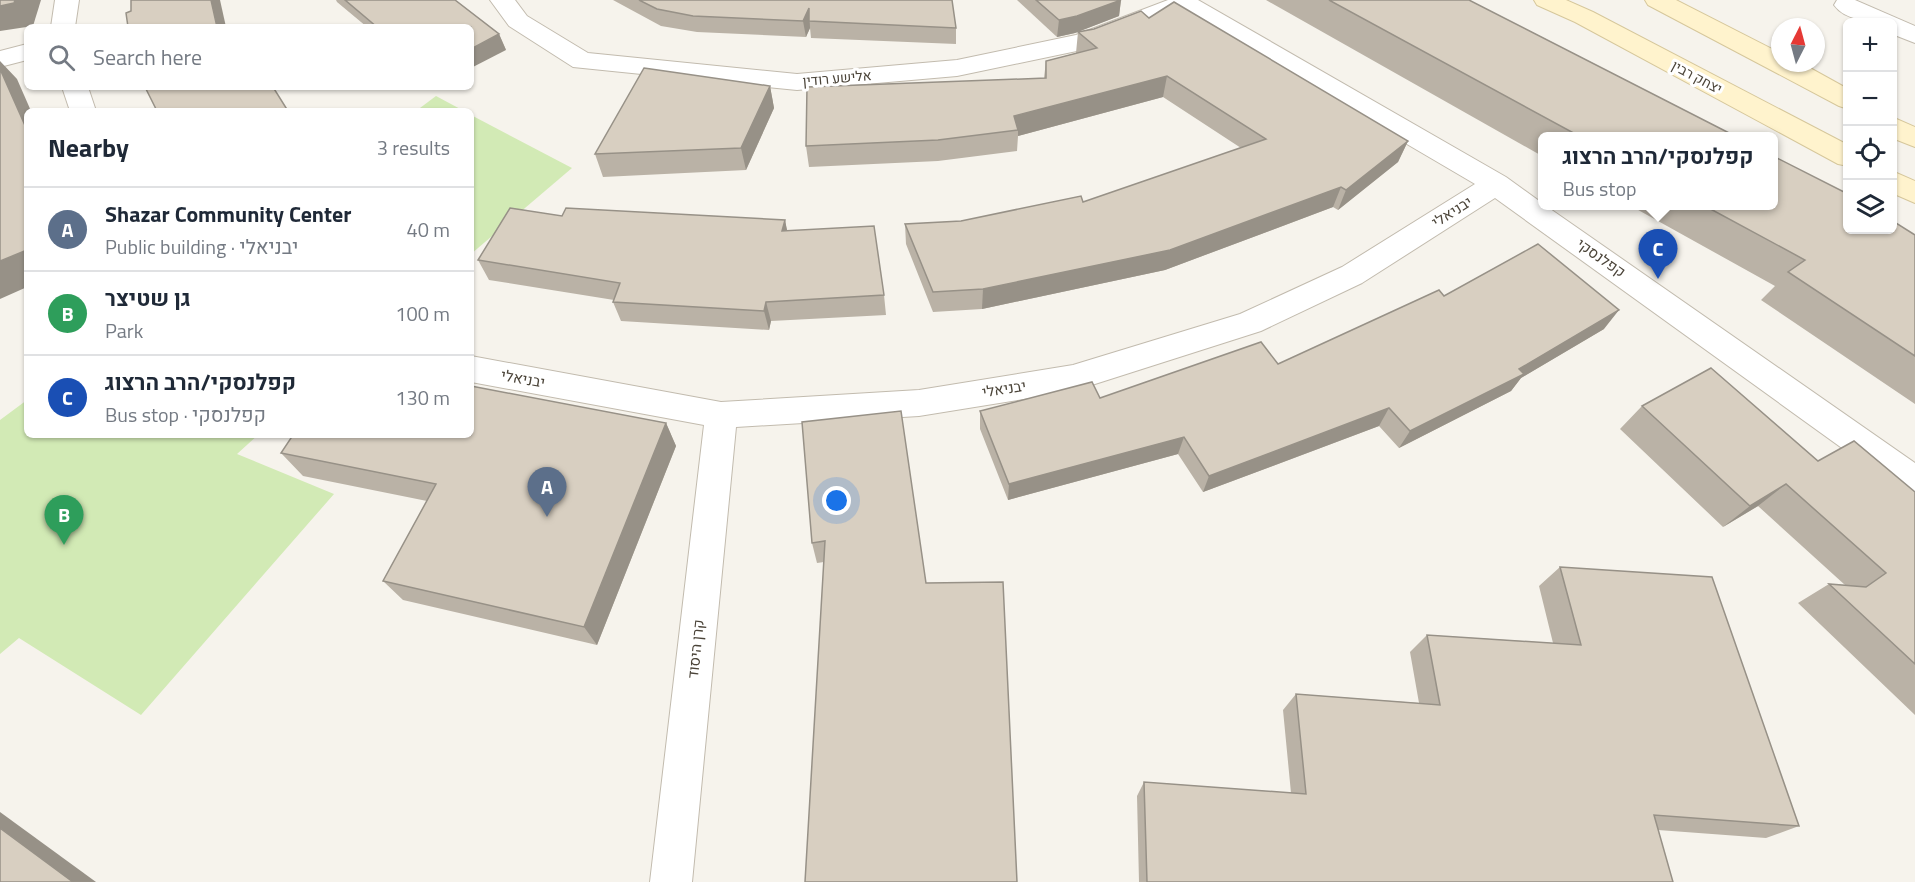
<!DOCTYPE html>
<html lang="en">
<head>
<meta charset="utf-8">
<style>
	:root { --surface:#fff; --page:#f2f2f3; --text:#1f2937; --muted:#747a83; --line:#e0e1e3; --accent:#b45309 }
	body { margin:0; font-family:"Titillium Web",Heebo,sans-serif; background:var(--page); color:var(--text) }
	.controls { position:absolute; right:18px; top:18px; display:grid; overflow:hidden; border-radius:9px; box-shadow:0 2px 4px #0004 }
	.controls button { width:54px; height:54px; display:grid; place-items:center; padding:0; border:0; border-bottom:2px solid var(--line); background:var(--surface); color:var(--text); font:30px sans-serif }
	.compass { position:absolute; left:1771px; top:18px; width:54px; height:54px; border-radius:50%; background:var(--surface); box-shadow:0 2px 4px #0004; rotate:6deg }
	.you { position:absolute; left:837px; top:501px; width:21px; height:21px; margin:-15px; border:4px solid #fff; border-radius:50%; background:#1a73e8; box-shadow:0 0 0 9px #1a73e833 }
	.badge { display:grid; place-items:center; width:39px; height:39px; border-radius:50%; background:var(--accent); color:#fff; font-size:20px; font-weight:700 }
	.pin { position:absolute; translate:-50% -50px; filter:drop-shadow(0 2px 3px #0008) }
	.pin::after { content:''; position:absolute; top:32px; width:21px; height:18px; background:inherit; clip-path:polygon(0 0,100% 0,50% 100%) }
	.popup { position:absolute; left:1538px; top:132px; width:240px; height:78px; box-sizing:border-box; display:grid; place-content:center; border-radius:9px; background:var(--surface); filter:drop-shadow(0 2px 4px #0005); font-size:20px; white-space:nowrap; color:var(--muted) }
	.popup b { font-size:22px; color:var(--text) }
	.popup::after { content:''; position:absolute; left:50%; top:100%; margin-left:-12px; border:12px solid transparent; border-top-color:var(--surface) }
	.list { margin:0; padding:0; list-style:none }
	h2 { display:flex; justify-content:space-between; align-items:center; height:78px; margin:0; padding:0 24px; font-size:26px }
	h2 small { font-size:20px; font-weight:400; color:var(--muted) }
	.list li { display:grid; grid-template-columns:39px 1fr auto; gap:18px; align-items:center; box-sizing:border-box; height:84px; padding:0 24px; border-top:2px solid var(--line) }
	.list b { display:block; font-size:22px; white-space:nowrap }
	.list p { margin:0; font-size:20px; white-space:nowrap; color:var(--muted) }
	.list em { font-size:20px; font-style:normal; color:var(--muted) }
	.icon { flex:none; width:33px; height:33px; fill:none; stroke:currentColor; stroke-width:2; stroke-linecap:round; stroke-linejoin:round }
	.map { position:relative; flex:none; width:1915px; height:882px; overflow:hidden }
	.search { position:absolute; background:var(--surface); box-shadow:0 2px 4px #0004; left:24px; top:24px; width:450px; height:66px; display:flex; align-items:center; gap:15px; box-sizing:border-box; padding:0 21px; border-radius:9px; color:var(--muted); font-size:22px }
	.panel { position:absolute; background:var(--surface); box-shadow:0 2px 4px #0004; left:24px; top:108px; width:450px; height:330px; border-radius:9px }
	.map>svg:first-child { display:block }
	.green { fill:#d2eab5 }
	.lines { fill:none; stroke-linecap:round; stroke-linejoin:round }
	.minor-casing { stroke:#c2bbae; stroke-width:2 }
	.secondary-casing { stroke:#d6c79b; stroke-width:2 }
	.minor { fill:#fff; fill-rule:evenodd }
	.secondary { fill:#fff3cd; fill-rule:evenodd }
	.wall { fill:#bab2a6 }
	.shaded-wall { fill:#979187 }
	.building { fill:#d8cfc1; stroke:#979187; stroke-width:1.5 }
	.labels { text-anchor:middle; stroke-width:6; stroke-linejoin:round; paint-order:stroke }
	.far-street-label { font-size:14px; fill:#4b4439; stroke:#fff }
	.street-label { font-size:15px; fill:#4b4439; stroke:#fff }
</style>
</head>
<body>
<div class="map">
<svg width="1915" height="882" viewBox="0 0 1915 882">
	<rect width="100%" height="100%" fill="#f6f3ec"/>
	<g class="green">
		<path d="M436,96L464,111H416Z"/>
		<path d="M471,115L572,168L471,254Z"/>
		<path d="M27,400V435H258L237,454L334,494L141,715L19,638L0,654V420Z"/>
	</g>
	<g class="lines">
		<defs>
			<g id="minor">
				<path d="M55,0H79L75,27H51Z"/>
				<path d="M490,0H515L527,16L588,53L797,74L957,60L1076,35L1168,0H1198L1506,177L1542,203V206H1546L1915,463V497L1903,492L1495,198L1362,283L1261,331L1073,391L919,416L736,427L692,882H650L704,425L471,382V356L721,402L919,390L1073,365L1240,314L1342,267L1475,184L1182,12L1091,48L957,76L797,90L573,67L509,26Z"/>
				<path d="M1837,0H1855L1915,26V43L1892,34V22C1874,22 1846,22 1834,5Z"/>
				<path d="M27,44V60L0,67V51Z"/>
				<path d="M62,87H88L96,111H70Z"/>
			</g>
			<g id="secondary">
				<path d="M1534,0H1566L1593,12L1848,145V166L1838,164L1575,22L1537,5Z"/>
				<path d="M1645,0H1676L1780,53V63H1801L1848,89V109L1839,106L1648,5Z"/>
				<path d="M1892,117L1915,127V147L1892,138Z"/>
				<path d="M1892,171L1915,181V203L1892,193Z"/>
			</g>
		</defs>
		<use href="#minor" class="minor-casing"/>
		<use href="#secondary" class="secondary-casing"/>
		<use href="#minor" class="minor"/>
		<use href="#secondary" class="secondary"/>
	</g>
	<g class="wall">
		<path d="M336,0H455L499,34L506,50L471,27H367L337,2Z"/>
		<path d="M613,0H952L956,28V44L811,38L810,28L806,37L697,32L661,26Z"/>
		<path d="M1017,0H1121L1119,16L1075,33L1057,37Z"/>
		<path d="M1266,0H1469L1735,136H1542V156Z"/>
		<path d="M1149,18L1408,141L1398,162L1338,210L1333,207L1165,270L982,309L933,312L906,244L905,224L961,221L1083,202L1241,148L1163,97L1018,136L1017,151L938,161L809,167L806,146L1044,78L1046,61L1076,53L1078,32Z"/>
		<path d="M770,86L774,108L746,170L603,177L595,154Z"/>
		<path d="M1631,206H1773L1915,235V404L1761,300L1775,286Z"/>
		<path d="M562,216L785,220L787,231L884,295L886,315L771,321L769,330L621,321L613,302L614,300L489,280L478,260Z"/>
		<path d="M1444,296L1604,329L1521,378L1511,391L1399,448L1379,426L1203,492L1178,454L1008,500L980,429V411L1100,398L1278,364Z"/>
		<path d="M1642,406L1915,492V715L1798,603L1829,584L1845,585L1758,506L1723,527L1620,429Z"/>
		<path d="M802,422L926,583L1017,882L824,562L817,563L812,543Z"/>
		<path d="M666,423L676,446L597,645L403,600L383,581L427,501L303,476L281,453Z"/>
		<path d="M1560,567L1799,826L1766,838L1658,830L1673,882H1139L1137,796L1144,782L1291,793L1283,710L1296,694L1419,703L1410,652L1427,635L1553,643L1539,586Z"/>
	</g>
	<g class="shaded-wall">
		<path d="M15,0H41L33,26L0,31V6Z"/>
		<path d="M211,0H220L226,27H217Z"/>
		<path d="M1121,0L1119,16L1075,33L1057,37L1059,20Z"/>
		<path d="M809,8L810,28L806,37L803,21Z"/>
		<path d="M499,34L506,50L471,68V49Z"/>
		<path d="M0,61L17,79L31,111H27V130L0,69Z"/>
		<path d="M1167,76L1163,97L1018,136V130L1014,116Z"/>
		<path d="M770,86L774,108L746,170L741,148Z"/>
		<path d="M1408,141L1398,162L1338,210L1346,190Z"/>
		<path d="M1341,187L1333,207L1165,270L982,309L983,289Z"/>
		<path d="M785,220L789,240L782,231Z"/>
		<path d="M27,250V287L0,299V261Z"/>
		<path d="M766,302L771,321L769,330L764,311Z"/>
		<path d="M1619,310L1604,329L1521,378L1511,391L1399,448L1410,431Z"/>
		<path d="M1389,408L1379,426L1203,492L1209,476Z"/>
		<path d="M666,423L676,446L597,645L584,627Z"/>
		<path d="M1184,437L1178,454L1008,500L1009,484Z"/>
		<path d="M1786,484L1758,506L1723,527L1750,506Z"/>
		<path d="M0,812L96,882H73L0,828Z"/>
	</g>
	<g class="building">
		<path d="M0,0H15L14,3L0,6Z"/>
		<path d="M131,0H211L217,27H128L126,13L131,11Z"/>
		<path d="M345,0H455L499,34L471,49V27H377Z"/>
		<path d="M639,0H952L956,28L809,21V8L803,21L693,16L657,9Z"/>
		<path d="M1036,0H1121L1077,16L1059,20Z"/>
		<path d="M1329,0H1469L1735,136H1579Z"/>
		<path d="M1174,2L1408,141L1346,190L1341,187L1170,250L983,289L933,292L905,224L961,221L1081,196L1083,202L1266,139L1167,76L1014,116L1018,130L938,140L806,146L807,87L1046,78V61L1097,48L1078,32L1094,29L1141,11L1149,18Z"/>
		<path d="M644,68L770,86L741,148L595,154Z"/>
		<path d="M0,69L27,130V250L0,261Z"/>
		<path d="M145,87H273L288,111H157Z"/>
		<path d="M1773,156L1848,194V230H1893V221L1915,235V356L1788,272L1805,260L1705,206H1773Z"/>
		<path d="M510,208L562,216L566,208L785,220L782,231L874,226L884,295L766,302L764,311L613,302L620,283L478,260Z"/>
		<path d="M1538,244L1619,310L1519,369L1524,374L1410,431L1389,408L1209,476L1184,437L1009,484L980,411L1092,382L1100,398L1261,342L1278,364L1439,290L1444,296Z"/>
		<path d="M1711,368L1818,461L1854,441L1915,492V664L1829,584L1866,587L1886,573L1786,484L1750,506L1642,406Z"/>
		<path d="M471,386L666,423L584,627L383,581L436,484L281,453L293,435H471Z"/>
		<path d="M901,411L926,583L1003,582L1017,882H805L825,541L812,543L802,422Z"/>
		<path d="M1560,567L1712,577L1799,826L1654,815L1673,882H1147L1144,782L1306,794L1296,694L1440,705L1427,635L1581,645Z"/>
		<path d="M0,828L73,882H0Z"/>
	</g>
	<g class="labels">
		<g class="far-street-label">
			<text transform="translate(1697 77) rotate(28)" y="5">יצחק רבין</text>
			<text transform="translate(837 78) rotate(-5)" y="5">אלישע רודין</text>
		</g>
		<g class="street-label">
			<text transform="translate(1452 212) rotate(-32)" y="5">יבניאלי</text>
			<text transform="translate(1601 258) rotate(35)" y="5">קפלנסקי</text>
			<text transform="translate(523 379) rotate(10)" y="5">יבניאלי</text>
			<text transform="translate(1004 389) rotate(-9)" y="5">יבניאלי</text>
			<text transform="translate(696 649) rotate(-84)" y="5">קרן היסוד</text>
		</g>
	</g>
</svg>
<div class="controls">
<button>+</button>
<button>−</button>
<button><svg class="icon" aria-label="locate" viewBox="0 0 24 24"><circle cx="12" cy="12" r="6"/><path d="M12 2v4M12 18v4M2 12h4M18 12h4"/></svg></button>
<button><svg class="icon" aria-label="layers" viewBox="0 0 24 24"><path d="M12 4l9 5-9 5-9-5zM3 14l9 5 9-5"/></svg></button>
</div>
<svg class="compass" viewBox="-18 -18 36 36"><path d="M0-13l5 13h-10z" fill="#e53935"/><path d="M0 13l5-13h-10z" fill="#747a83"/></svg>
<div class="you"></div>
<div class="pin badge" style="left:547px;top:517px;background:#5c6f8a">A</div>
<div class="pin badge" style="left:64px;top:545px;background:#2e9e5b">B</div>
<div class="pin badge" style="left:1658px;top:279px;background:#1a4fb4">C</div>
<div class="popup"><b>קפלנסקי/הרב הרצוג</b>Bus stop</div>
<div class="search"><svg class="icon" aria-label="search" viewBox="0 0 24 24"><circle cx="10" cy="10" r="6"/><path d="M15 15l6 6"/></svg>Search here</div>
<section class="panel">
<h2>Nearby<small>3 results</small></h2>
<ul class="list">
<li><span class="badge" style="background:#5c6f8a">A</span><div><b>Shazar Community Center</b><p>Public building · יבניאלי</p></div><em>40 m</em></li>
<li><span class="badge" style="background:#2e9e5b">B</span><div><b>גן שטיצר</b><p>Park</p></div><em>100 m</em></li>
<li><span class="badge" style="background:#1a4fb4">C</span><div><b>קפלנסקי/הרב הרצוג</b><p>Bus stop · קפלנסקי</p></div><em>130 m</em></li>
</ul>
</section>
</div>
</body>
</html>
